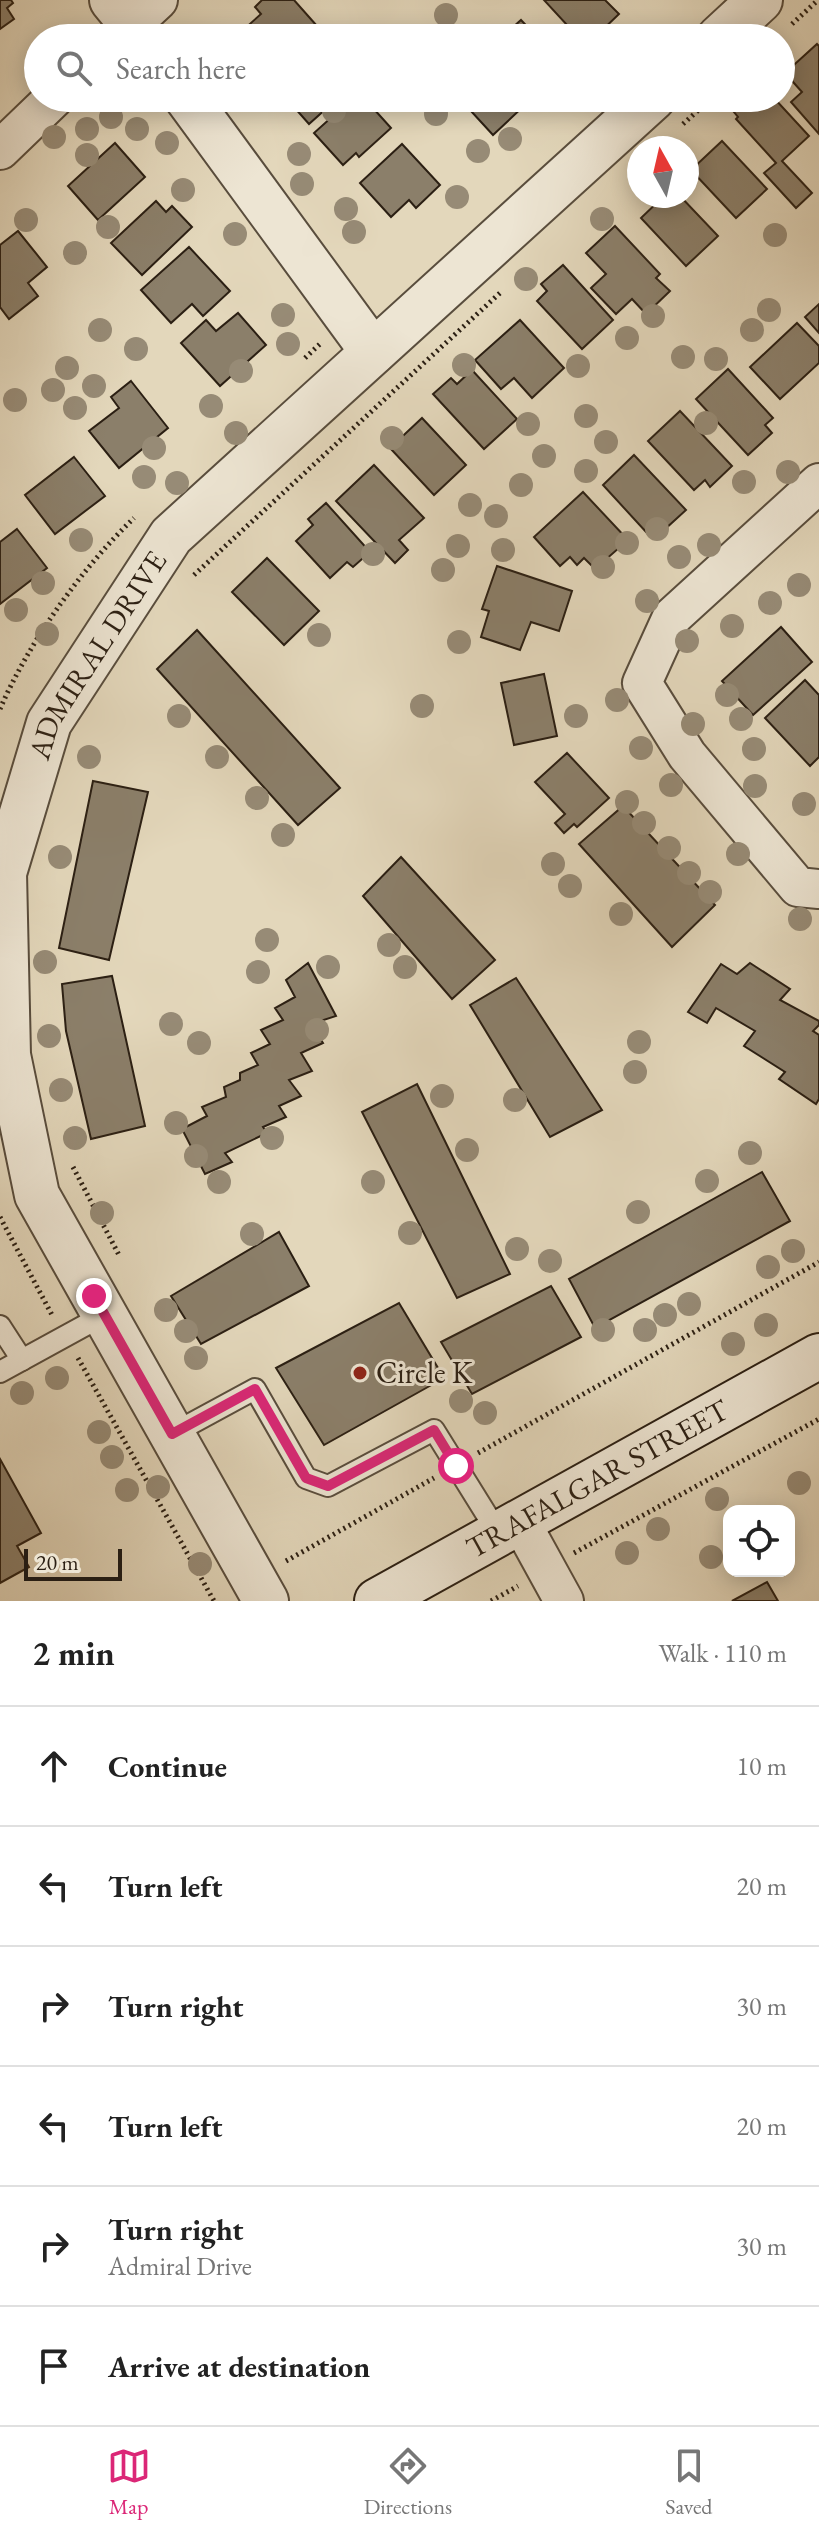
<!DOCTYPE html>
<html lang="en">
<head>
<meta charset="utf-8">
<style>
	:root { --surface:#fff; --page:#f6f6f6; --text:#222; --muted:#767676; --line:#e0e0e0; --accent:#db2777 }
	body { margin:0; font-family:"EB Garamond",serif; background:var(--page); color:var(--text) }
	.controls { position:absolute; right:24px; bottom:24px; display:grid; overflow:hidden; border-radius:16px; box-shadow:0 4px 20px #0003 }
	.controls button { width:72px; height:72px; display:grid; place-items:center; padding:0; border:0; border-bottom:2px solid var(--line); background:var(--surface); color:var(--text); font:40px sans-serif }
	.compass { position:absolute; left:627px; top:136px; width:72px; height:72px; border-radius:50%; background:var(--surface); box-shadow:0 4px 20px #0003; rotate:352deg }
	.scale { position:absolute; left:24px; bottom:20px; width:98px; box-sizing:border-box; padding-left:8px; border:4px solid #2b1f13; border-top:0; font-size:22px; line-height:28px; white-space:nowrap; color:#2b1f13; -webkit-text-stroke:6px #ede5d3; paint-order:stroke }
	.stop { position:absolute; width:24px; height:24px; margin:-18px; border:6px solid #db2777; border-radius:50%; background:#fff }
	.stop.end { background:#db2777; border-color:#fff; box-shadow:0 2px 8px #0008 }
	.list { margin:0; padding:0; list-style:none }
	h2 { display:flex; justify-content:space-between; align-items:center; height:104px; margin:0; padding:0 32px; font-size:34px }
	h2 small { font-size:26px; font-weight:400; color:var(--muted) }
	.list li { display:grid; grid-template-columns:52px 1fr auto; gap:24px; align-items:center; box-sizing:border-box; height:120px; padding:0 32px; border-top:2px solid var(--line) }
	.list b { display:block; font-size:30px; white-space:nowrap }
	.list p { margin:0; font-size:26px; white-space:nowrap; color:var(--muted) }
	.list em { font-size:26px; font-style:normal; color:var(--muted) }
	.icon { flex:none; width:44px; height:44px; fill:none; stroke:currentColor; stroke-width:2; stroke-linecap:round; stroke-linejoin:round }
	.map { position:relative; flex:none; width:819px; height:1601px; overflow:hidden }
	.search { position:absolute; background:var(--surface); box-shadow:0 4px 20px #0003; left:24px; right:24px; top:24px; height:88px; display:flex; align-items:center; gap:20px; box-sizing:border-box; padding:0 28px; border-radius:44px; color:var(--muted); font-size:30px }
	.sheet { height:824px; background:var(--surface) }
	nav { display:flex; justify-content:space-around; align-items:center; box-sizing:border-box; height:112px; border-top:2px solid var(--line); background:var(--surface); font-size:22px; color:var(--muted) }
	nav a { display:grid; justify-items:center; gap:4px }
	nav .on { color:var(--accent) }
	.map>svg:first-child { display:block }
	.building { fill:#8b7f6a; stroke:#2b1f13; stroke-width:2 }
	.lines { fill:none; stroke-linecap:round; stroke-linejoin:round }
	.service-casing { stroke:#594d3d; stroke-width:24 }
	.minor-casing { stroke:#594d3d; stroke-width:42 }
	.tertiary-casing { stroke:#594d3d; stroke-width:48 }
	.secondary-casing { stroke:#2b1f13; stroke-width:48 }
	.path { stroke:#2b1f13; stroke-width:5; stroke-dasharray:2 4; stroke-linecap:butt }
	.service { stroke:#ede5d3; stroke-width:20 }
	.minor { stroke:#ede5d3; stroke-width:38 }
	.tertiary { stroke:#ede5d3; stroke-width:44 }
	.secondary { stroke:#ede5d3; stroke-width:44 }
	.tree { fill:#978b76 }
	.route { stroke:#db2777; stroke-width:10 }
	.poi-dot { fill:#8f2418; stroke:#ede5d3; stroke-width:3 }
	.labels { text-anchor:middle; stroke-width:6; stroke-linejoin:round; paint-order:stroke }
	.street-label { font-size:30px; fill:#2b1f13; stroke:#ede5d3 }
	.poi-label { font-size:30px; fill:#2b1f13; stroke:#ede5d3; text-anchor:start }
</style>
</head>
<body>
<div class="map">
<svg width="819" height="1601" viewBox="0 0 819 1601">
	<rect width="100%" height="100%" fill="#e3d7bb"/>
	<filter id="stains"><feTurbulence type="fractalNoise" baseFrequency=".0025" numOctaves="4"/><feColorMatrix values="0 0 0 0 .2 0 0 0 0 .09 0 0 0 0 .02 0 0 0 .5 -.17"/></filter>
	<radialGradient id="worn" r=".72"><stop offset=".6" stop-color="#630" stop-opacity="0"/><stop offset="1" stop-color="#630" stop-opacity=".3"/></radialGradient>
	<g class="building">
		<path d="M0,0H11L13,3L7,8L14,19L0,29Z"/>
		<path d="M262,0H294L317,26L304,38H249L242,31L261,14L255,7Z"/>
		<path d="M544,0H605L619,14L594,38H579Z"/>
		<path d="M521,20L538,38H501Z"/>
		<path d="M817,44L819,46V134L791,102L802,92L785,73Z"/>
		<path d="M286,98H338L309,124Z"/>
		<path d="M353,98H364L391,128L359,157L356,153L343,165L314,133Z"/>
		<path d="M459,98H521L526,104L493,135Z"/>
		<path d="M750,98H774L809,136L782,161L812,193L796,208L764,173L776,163L736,119L738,117L734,112Z"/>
		<path d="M722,141L767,189L736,218L691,170Z"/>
		<path d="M115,143L145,177L98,220L68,186Z"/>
		<path d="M402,144L440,185L416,208L409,200L391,217L360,183Z"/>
		<path d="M664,196H680L718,236L686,266L641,218Z"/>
		<path d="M156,201L166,212L172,206L192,227L142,275L111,243Z"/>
		<path d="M615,226L660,274L656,278L670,291L646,314L632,299L616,314L591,288L606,274L586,253Z"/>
		<path d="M18,231L47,267L28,283L38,296L9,319L0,307V245Z"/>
		<path d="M189,247L230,291L203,316L192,304L171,323L141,290Z"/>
		<path d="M563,265L613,320L582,349L537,301L547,291L541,284Z"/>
		<path d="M819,304V333L805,317Z"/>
		<path d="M238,313L266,345L220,386L181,343L206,320L216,331Z"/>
		<path d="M520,320L564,368L532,398L514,378L501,389L475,360Z"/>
		<path d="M797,323L819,346V363L780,399L750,367Z"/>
		<path d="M728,369L773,418L765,425L772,433L748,455L696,399Z"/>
		<path d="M472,370L517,419L484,449L433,394L451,378L457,384Z"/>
		<path d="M131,381L168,428L119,468L89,431L119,408L111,397Z"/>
		<path d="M680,411L732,466L710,487L705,480L694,490L648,441Z"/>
		<path d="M422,418L466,465L434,495L390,448Z"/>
		<path d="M634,455L686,510L664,530L657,523L647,533L603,485Z"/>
		<path d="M74,457L105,496L55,534L25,495Z"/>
		<path d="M374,465L424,518L399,540L408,550L395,563L336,501Z"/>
		<path d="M583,492L628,540L595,569L584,558L577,565L570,557L560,566L534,537Z"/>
		<path d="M326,503L370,552L353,567L347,562L330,578L296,541L313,525L308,519Z"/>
		<path d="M17,529L47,568L0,604V542Z"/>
		<path d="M267,558L319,611L284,645L232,592Z"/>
		<path d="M497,566L572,591L559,631L531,622L520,650L481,637L489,611L482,609Z"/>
		<path d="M781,627L812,662L753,715L722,681Z"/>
		<path d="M197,630L340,788L298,825L157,669Z"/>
		<path d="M544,674L557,736L514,745L501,683Z"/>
		<path d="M805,680L819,695V757L810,766L765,718Z"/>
		<path d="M567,753L609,798L577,827L574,824L564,833L555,823L565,814L535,782Z"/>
		<path d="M93,781L148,792L109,960L59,948Z"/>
		<path d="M623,806L715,905L672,947L579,844Z"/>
		<path d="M401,857L495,960L452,999L363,896Z"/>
		<path d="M308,963L336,1016L311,1024L323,1043L301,1053L312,1071L289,1080L301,1096L279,1106L286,1117L263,1127L267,1133L225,1153L232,1162L205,1174L182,1129L207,1116L202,1107L226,1097L224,1087L240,1080V1073L258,1065L251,1053L270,1044L261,1030L283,1020L275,1008L295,997L286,980Z"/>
		<path d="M750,963L790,989L780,1000L819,1021V1025L813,1031L819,1035V1099L816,1104L779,1079L785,1072L744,1046L755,1031L716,1008L707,1023L688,1012L721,964L737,974Z"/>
		<path d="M112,976L145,1126L91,1139L66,1031L62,984Z"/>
		<path d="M516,978L602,1110L550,1137L470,1005Z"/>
		<path d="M417,1084L510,1274L457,1298L362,1112Z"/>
		<path d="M762,1172L790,1221L595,1328L569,1279Z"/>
		<path d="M279,1232L309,1286L201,1344L171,1296Z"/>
		<path d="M551,1286L581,1337L472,1394L441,1342Z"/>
		<path d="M399,1303L444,1378L324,1445L276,1368Z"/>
		<path d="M0,1459L41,1533L17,1546L29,1567L0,1583Z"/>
		<path d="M767,1582L778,1601H732Z"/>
	</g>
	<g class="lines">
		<defs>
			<g id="service">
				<path d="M0,1326L22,1360"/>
				<path d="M0,1372L104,1315"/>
				<path d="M172,1434L255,1389L306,1478L328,1486L434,1430L498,1533"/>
			</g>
			<g id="minor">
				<path d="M117,38L158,0"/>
				<path d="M0,150L54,98"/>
				<path d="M819,483L672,617L642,683L687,755L798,887L819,889"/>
				<path d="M520,1521L564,1601"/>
			</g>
			<g id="tertiary">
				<path d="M112,0L143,38"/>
				<path d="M719,38L760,0"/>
				<path d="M187,98L373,352"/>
				<path id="s1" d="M266,1601L37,1195L8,1055L4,873L49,723L171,536L653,98"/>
			</g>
			<g id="secondary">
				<path id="s2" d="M377,1601L819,1356"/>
			</g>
		</defs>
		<use href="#service" class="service-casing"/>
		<use href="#minor" class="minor-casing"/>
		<use href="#tertiary" class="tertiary-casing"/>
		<use href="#secondary" class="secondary-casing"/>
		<g class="path">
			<path d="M792,24L818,0"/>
			<path d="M683,124L712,98"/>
			<path d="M305,358L321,343"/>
			<path d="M194,575L501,292"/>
			<path d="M0,709C29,642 81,569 134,518"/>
			<path d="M73,1167L120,1257"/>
			<path d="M0,1217L52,1315"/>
			<path d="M78,1358L214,1601"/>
			<path d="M478,1453L819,1262"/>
			<path d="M574,1553L819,1419"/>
			<path d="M286,1561L434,1478"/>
			<path d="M491,1601L518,1586"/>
		</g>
		<use href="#service" class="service"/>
		<use href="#minor" class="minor"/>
		<use href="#tertiary" class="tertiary"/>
		<use href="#secondary" class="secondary"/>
	</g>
	<g class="tree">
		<circle cx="446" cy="15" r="12"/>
		<circle cx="334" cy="111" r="12"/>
		<circle cx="436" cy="114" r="12"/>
		<circle cx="111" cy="117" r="12"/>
		<circle cx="87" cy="129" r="12"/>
		<circle cx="137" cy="129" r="12"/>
		<circle cx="54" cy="137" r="12"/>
		<circle cx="510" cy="139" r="12"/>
		<circle cx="167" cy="143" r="12"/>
		<circle cx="478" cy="151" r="12"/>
		<circle cx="299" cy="154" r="12"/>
		<circle cx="87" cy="155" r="12"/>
		<circle cx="302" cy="184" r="12"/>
		<circle cx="183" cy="190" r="12"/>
		<circle cx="457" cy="197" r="12"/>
		<circle cx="346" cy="209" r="12"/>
		<circle cx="602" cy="219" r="12"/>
		<circle cx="26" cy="220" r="12"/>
		<circle cx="108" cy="227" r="12"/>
		<circle cx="354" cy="232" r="12"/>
		<circle cx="235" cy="234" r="12"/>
		<circle cx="775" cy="235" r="12"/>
		<circle cx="75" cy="253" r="12"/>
		<circle cx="526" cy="279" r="12"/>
		<circle cx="769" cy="310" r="12"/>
		<circle cx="283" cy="315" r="12"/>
		<circle cx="653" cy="316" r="12"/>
		<circle cx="100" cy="330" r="12"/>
		<circle cx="752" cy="330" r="12"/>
		<circle cx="627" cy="338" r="12"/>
		<circle cx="288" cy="344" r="12"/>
		<circle cx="136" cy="349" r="12"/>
		<circle cx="683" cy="357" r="12"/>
		<circle cx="716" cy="359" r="12"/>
		<circle cx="464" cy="365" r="12"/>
		<circle cx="578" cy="366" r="12"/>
		<circle cx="67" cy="368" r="12"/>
		<circle cx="241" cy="371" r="12"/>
		<circle cx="94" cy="386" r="12"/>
		<circle cx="53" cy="390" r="12"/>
		<circle cx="15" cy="400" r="12"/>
		<circle cx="211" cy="406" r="12"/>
		<circle cx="75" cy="408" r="12"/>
		<circle cx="586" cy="416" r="12"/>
		<circle cx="706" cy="423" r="12"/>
		<circle cx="528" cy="424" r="12"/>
		<circle cx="236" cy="433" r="12"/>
		<circle cx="392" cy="438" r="12"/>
		<circle cx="606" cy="442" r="12"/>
		<circle cx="154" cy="448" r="12"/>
		<circle cx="544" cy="456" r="12"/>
		<circle cx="586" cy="471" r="12"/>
		<circle cx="788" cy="472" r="12"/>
		<circle cx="144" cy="477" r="12"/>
		<circle cx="744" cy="482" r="12"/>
		<circle cx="177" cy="483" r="12"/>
		<circle cx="521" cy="485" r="12"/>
		<circle cx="470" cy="505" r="12"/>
		<circle cx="496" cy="516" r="12"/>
		<circle cx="657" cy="529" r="12"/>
		<circle cx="81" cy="540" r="12"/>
		<circle cx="627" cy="543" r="12"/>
		<circle cx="709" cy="545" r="12"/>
		<circle cx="458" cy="546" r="12"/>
		<circle cx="503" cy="550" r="12"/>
		<circle cx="373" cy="554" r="12"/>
		<circle cx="679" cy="557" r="12"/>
		<circle cx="603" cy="567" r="12"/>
		<circle cx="443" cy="570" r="12"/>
		<circle cx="43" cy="583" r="12"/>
		<circle cx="799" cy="585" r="12"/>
		<circle cx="647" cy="601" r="12"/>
		<circle cx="770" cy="603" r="12"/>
		<circle cx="16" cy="610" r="12"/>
		<circle cx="732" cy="626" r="12"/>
		<circle cx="47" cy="634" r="12"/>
		<circle cx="319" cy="635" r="12"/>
		<circle cx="687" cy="641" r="12"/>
		<circle cx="459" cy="642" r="12"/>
		<circle cx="727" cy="695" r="12"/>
		<circle cx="617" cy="700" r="12"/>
		<circle cx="422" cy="706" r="12"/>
		<circle cx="179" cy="716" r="12"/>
		<circle cx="576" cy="716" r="12"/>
		<circle cx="741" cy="719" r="12"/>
		<circle cx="693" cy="724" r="12"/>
		<circle cx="641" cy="748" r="12"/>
		<circle cx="754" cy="749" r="12"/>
		<circle cx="89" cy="757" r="12"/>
		<circle cx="217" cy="757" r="12"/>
		<circle cx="671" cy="785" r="12"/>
		<circle cx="755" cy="786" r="12"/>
		<circle cx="257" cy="798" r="12"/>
		<circle cx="627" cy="802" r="12"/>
		<circle cx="804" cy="804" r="12"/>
		<circle cx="644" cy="823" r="12"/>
		<circle cx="283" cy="835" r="12"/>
		<circle cx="669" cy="848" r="12"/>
		<circle cx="738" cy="854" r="12"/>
		<circle cx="60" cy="857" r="12"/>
		<circle cx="553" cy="864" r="12"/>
		<circle cx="689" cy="873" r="12"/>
		<circle cx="570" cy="886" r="12"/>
		<circle cx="710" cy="892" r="12"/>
		<circle cx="621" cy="914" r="12"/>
		<circle cx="800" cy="919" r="12"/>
		<circle cx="267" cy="940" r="12"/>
		<circle cx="389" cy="945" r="12"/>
		<circle cx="45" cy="962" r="12"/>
		<circle cx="328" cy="967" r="12"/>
		<circle cx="405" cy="967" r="12"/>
		<circle cx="258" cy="972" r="12"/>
		<circle cx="171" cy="1024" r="12"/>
		<circle cx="317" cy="1030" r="12"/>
		<circle cx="49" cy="1036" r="12"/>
		<circle cx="639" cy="1042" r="12"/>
		<circle cx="199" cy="1043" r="12"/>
		<circle cx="635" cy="1072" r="12"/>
		<circle cx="61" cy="1090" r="12"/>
		<circle cx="442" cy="1096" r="12"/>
		<circle cx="515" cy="1100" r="12"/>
		<circle cx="176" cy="1123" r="12"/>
		<circle cx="75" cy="1138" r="12"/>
		<circle cx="272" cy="1138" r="12"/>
		<circle cx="467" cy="1150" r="12"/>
		<circle cx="750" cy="1153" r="12"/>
		<circle cx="196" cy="1156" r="12"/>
		<circle cx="707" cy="1181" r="12"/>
		<circle cx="219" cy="1182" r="12"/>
		<circle cx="373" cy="1182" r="12"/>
		<circle cx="638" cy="1212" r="12"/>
		<circle cx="102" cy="1213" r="12"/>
		<circle cx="410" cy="1233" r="12"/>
		<circle cx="252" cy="1234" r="12"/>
		<circle cx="517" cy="1249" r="12"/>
		<circle cx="793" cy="1251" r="12"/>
		<circle cx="550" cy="1261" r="12"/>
		<circle cx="768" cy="1267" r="12"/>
		<circle cx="689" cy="1304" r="12"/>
		<circle cx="166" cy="1310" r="12"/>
		<circle cx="665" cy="1315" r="12"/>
		<circle cx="766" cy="1325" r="12"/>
		<circle cx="603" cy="1330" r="12"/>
		<circle cx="645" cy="1330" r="12"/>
		<circle cx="186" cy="1331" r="12"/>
		<circle cx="733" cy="1344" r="12"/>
		<circle cx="196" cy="1358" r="12"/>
		<circle cx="57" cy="1378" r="12"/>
		<circle cx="22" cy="1393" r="12"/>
		<circle cx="461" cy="1401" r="12"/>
		<circle cx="485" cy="1413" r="12"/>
		<circle cx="99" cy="1432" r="12"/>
		<circle cx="112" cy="1457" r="12"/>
		<circle cx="799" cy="1483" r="12"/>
		<circle cx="158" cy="1487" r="12"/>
		<circle cx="127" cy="1490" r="12"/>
		<circle cx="717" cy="1499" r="12"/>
		<circle cx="658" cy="1529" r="12"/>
		<circle cx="627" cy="1553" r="12"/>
		<circle cx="711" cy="1557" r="12"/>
		<circle cx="200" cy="1564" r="12"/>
	</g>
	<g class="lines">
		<path class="route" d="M94,1296L172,1434L255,1389L306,1478L328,1486L434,1430L456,1466"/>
	</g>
	<circle class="poi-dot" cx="360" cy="1373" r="8"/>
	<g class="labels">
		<g class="street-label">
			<text dy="10" stroke="none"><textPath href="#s1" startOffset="1030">ADMIRAL DRIVE</textPath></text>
			<text dy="10" stroke="none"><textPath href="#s2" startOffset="252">TRAFALGAR STREET</textPath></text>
		</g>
		<g class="poi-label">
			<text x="376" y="1383">Circle K</text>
		</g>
	</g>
	<rect width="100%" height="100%" filter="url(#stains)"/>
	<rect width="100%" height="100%" fill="url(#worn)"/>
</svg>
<div class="controls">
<button><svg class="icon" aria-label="locate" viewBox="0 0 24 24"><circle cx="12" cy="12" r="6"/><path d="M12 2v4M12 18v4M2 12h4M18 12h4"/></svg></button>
</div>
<svg class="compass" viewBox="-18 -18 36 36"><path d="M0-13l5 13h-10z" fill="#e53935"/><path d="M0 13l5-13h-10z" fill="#767676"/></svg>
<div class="scale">20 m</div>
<div class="stop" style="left:456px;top:1466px"></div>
<div class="stop end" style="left:94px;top:1296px"></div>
<div class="search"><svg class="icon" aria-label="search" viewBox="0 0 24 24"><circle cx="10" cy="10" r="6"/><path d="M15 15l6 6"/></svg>Search here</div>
</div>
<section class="sheet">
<h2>2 min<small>Walk · 110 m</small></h2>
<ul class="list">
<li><svg class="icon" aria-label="ahead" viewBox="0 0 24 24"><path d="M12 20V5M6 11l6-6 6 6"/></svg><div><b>Continue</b></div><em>10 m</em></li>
<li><svg class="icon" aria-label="left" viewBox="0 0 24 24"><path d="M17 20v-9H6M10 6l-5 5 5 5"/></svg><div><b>Turn left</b></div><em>20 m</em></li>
<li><svg class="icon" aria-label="right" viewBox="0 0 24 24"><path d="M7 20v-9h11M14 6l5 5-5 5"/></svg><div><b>Turn right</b></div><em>30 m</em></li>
<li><svg class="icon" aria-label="left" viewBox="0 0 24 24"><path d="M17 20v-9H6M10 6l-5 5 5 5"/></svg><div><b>Turn left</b></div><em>20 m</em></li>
<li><svg class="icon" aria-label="right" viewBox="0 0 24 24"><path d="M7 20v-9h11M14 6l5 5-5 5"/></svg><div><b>Turn right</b><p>Admiral Drive</p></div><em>30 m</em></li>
<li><svg class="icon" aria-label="arrive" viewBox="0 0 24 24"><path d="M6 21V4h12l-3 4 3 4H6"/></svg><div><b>Arrive at destination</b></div></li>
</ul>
</section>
<nav>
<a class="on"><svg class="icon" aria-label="map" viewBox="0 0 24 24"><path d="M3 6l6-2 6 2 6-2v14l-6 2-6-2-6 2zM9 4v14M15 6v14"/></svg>Map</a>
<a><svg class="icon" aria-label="directions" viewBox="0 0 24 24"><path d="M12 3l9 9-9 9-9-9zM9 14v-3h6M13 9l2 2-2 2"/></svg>Directions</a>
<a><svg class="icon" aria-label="saved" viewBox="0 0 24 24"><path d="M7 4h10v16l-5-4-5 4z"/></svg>Saved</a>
</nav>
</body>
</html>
